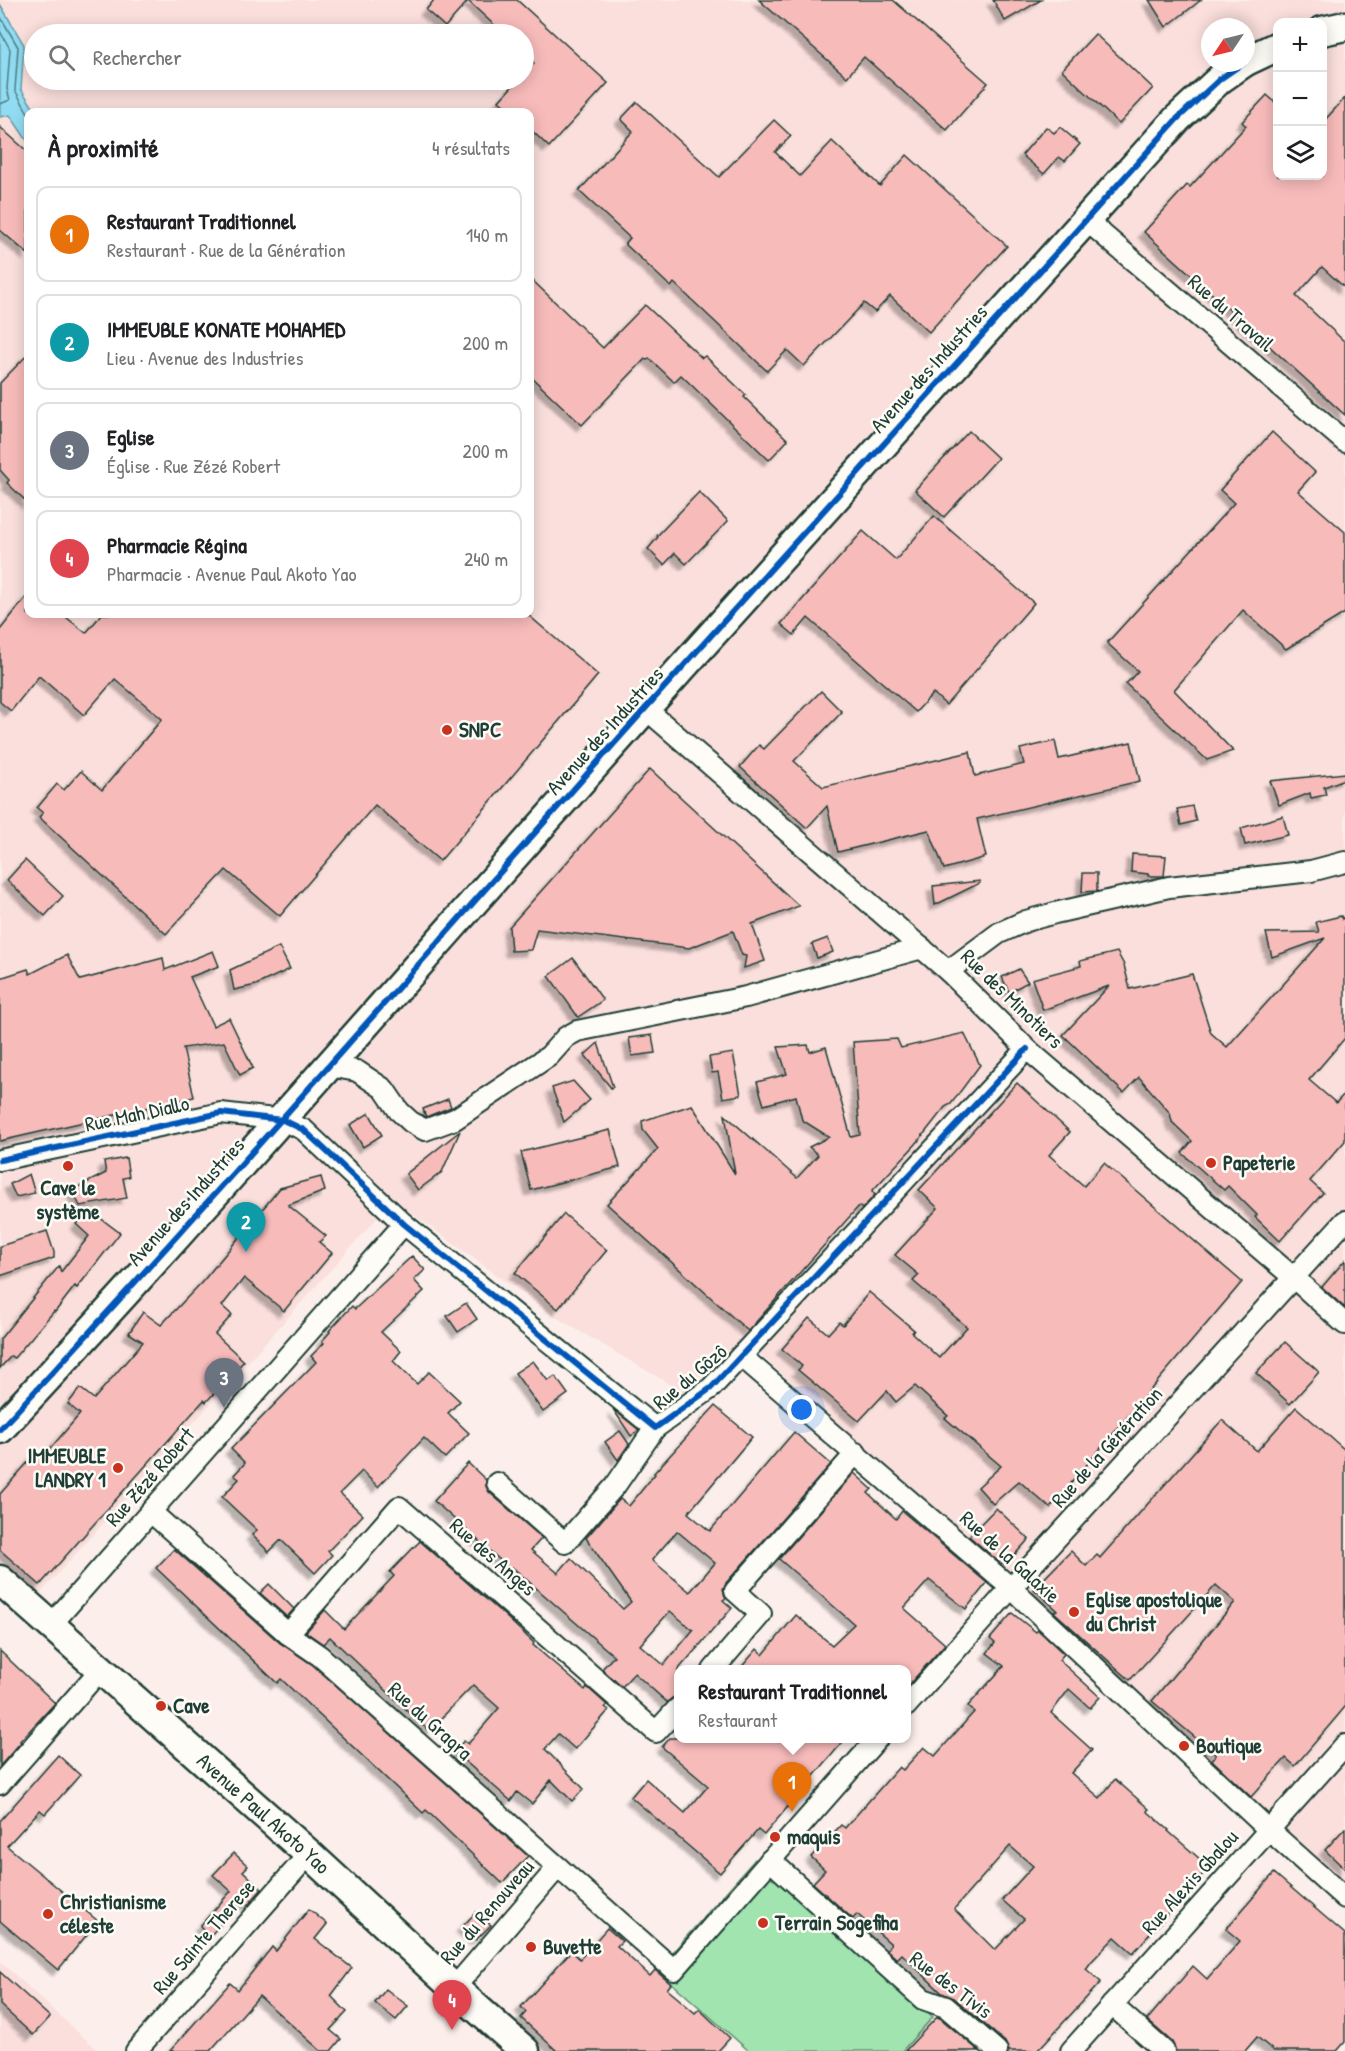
<!DOCTYPE html>
<html lang="fr">
<head>
<meta charset="utf-8">
<style>
	:root { --surface:#fff; --page:#f6f6f6; --text:#202124; --muted:#757577; --line:#e0e0e0; --accent:#b45309 }
	body { margin:0; font-family:"Patrick Hand",sans-serif; background:var(--page); color:var(--text) }
	.controls { position:absolute; right:18px; top:18px; display:grid; overflow:hidden; border-radius:12px; box-shadow:0 3px 15px #0003 }
	.controls button { width:54px; height:54px; display:grid; place-items:center; padding:0; border:0; border-bottom:2px solid var(--line); background:var(--surface); color:var(--text); font:30px sans-serif }
	.compass { position:absolute; left:1201px; top:18px; width:54px; height:54px; border-radius:50%; background:var(--surface); box-shadow:0 3px 15px #0003; rotate:235deg }
	.you { position:absolute; left:802px; top:1410px; width:21px; height:21px; margin:-15px; border:4px solid #fff; border-radius:50%; background:#1a73e8; box-shadow:0 0 0 9px #1a73e833 }
	.badge { display:grid; place-items:center; width:39px; height:39px; border-radius:50%; background:var(--accent); color:#fff; font-size:20px; font-weight:700 }
	.pin { position:absolute; translate:-50% -50px; filter:drop-shadow(0 2px 3px #0008) }
	.pin::after { content:''; position:absolute; top:32px; width:21px; height:18px; background:inherit; clip-path:polygon(0 0,100% 0,50% 100%) }
	.popup { position:absolute; left:674px; top:1665px; width:237px; height:78px; box-sizing:border-box; display:grid; place-content:center; border-radius:12px; background:var(--surface); filter:drop-shadow(0 2px 4px #0005); font-size:20px; white-space:nowrap; color:var(--muted) }
	.popup b { font-size:22px; color:var(--text) }
	.popup::after { content:''; position:absolute; left:50%; top:100%; margin-left:-12px; border:12px solid transparent; border-top-color:var(--surface) }
	.list { margin:0; padding:0; list-style:none }
	h2 { display:flex; justify-content:space-between; align-items:center; height:78px; margin:0; padding:0 24px; font-size:26px }
	h2 small { font-size:20px; font-weight:400; color:var(--muted) }
	.list li { display:grid; grid-template-columns:39px 1fr auto; gap:18px; align-items:center; box-sizing:border-box; height:96px; margin:0 12px 12px; padding:0 12px; border:2px solid var(--line); border-radius:12px }
	.list b { display:block; font-size:22px; white-space:nowrap }
	.list p { margin:0; font-size:20px; white-space:nowrap; color:var(--muted) }
	.list em { font-size:20px; font-style:normal; color:var(--muted) }
	.icon { flex:none; width:33px; height:33px; fill:none; stroke:currentColor; stroke-width:2; stroke-linecap:round; stroke-linejoin:round }
	.map { position:relative; flex:none; width:1345px; height:2051px; overflow:hidden }
	.search { position:absolute; background:var(--surface); box-shadow:0 3px 15px #0003; left:24px; top:24px; width:510px; height:66px; display:flex; align-items:center; gap:15px; box-sizing:border-box; padding:0 21px; border-radius:33px; color:var(--muted); font-size:22px }
	.panel { position:absolute; background:var(--surface); box-shadow:0 3px 15px #0003; left:24px; top:108px; width:510px; height:510px; border-radius:12px }
	.map>svg:first-child { display:block }
	.built { fill:#fadfdc; fill-rule:evenodd }
	.green { fill:#a1e4af; stroke:#609072; stroke-width:1.5 }
	.water { fill:#92dcf3; stroke:#649ca7; stroke-width:1.5 }
	.lines { fill:none; stroke-linecap:round; stroke-linejoin:round }
	.shore { stroke:#4d7d80; stroke-width:1.5 }
	.building { fill:#f7bbba; stroke:#1f3d34; stroke-width:1.5; fill-rule:evenodd; filter:url(#shadow) }
	.street-casing { stroke:#1f3d34; stroke-width:24 }
	.secondary-casing { stroke:#1f3d34; stroke-width:33 }
	.street { stroke:#fdfcf7; stroke-width:20 }
	.secondary { stroke:#fdfcf7; stroke-width:28 }
	.cycleway-casing { stroke:#fdfcf7; stroke-width:10 }
	.cycleway { stroke:#0057b8; stroke-width:6 }
	.poi-dot { fill:#c8321e; stroke:#fdfcf7; stroke-width:2 }
	.labels { text-anchor:middle; stroke-width:5; stroke-linejoin:round; paint-order:stroke }
	.street-label { font-size:21px; fill:#1f3d34; stroke:#fdfcf7 }
	.poi-label { font-size:21px; font-weight:bold; fill:#1f3d34; stroke:#fdfcf7; text-anchor:start }
</style>
</head>
<body>
<div class="map">
<svg width="1345" height="2051" viewBox="0 0 1345 2051">
	<defs>
		<filter id="shadow"><feDropShadow dx="-5.5" dy="5.5" stdDeviation="1.5" flood-color="#0004"/></filter>
	</defs>
	<rect width="100%" height="100%" fill="#fcefeb"/>
	<filter id="ink" filterUnits="userSpaceOnUse"><feTurbulence type="fractalNoise" baseFrequency=".0167" numOctaves="2"/><feDisplacementMap in="SourceGraphic" scale="12" xChannelSelector="R" yChannelSelector="G"/><feConvolveMatrix kernelMatrix="1 2 1 2 8 2 1 2 1" color-interpolation-filters="sRGB"/></filter>
	<g filter="url(#ink)">
		<g class="built">
			<path d="M0,0H1345V1882L742,1338L683,1392L552,1315L403,1207L378,1217L40,1594L0,1560V117L10,115L28,142V614H530V112H36L21,89L24,45L0,4ZM1278,22H1322V176H1278ZM1210,27H1246V63H1210ZM34,34H524V80H34Z"/>
			<path d="M0,1961L70,2025L99,2051H0Z"/>
		</g>
		<path class="green" d="M755,1859L933,2017L902,2051H749L657,1970Z"/>
		<path class="water" d="M0,4L24,45L21,89L36,112H28V142L10,115L0,117Z"/>
		<g class="lines">
			<g class="shore">
				<path d="M0,16L18,47L15,90L28,113"/>
				<path d="M0,31L10,49L7,89L10,100L0,104"/>
			</g>
		</g>
		<g class="building">
			<path d="M434,0H517L608,83L549,147L530,129V112H512L499,101L518,80H524V74L534,63L524,53V34H504L468,1L445,27L426,10Z"/>
			<path d="M759,0H893L988,83L947,130L864,57L847,77Z"/>
			<path d="M993,0H1041L1005,21Z"/>
			<path d="M1149,0H1201L1166,27Z"/>
			<path d="M1095,34L1153,88L1119,124L1062,70Z"/>
			<path d="M1267,95L1278,105V176H1323V122L1345,98V288L1322,267L1296,296L1345,342V415L1144,232L1187,185L1190,187L1246,126L1242,122Z"/>
			<path d="M637,102L719,177L774,120L791,136L775,152L800,176L832,141L880,186L907,155L1007,246L929,332L890,296L875,312L864,303L804,366L787,350L767,371L674,283L671,287L625,244L630,238L579,191L633,131L621,119Z"/>
			<path d="M0,127L28,152V254L0,230Z"/>
			<path d="M1046,127L1054,133L1060,127L1080,144L1065,161L1059,157L1044,174L1022,155Z"/>
			<path d="M530,278L603,348L645,305L702,358L705,356L746,395L744,397L788,440L769,460L681,375L674,382L649,358L647,360L645,359L582,425L530,376Z"/>
			<path d="M28,354V503L7,483L9,480L0,470V383Z"/>
			<path d="M969,431L998,458L944,517L915,490Z"/>
			<path d="M1272,432L1315,472L1298,491L1345,532V613L1286,649L1243,610L1174,690L1233,751L1207,760L1126,684L1138,671L1107,643L1234,503L1220,490Z"/>
			<path d="M699,492L728,521L686,564L675,553L664,565L648,549L658,537L657,536Z"/>
			<path d="M934,516L1034,603L946,705L933,693L916,712L808,618L794,635L781,624L863,531L896,560Z"/>
			<path d="M28,595V614H62L86,633L102,614H527L598,675L440,861L375,805L280,916L226,870L166,934L39,817L43,813L37,808L57,784L64,790L81,771L102,790L162,719L115,679L84,715L39,676L11,711L0,702V630Z"/>
			<path d="M821,691L842,712L794,761L823,787L970,752L975,776L1024,764L1020,749L1055,741L1059,759L1131,742L1140,781L977,819L986,857L944,869L929,830L838,852L827,806L807,828L740,767L759,745L764,749Z"/>
			<path d="M650,769L799,906L752,924L765,961L744,968L746,956L742,955L733,931L689,948L537,929L531,950L511,951L509,927Z"/>
			<path d="M1345,773V779L1324,787L1326,795L1311,798L1310,793L1279,805L1270,781Z"/>
			<path d="M1192,806L1196,821L1181,825L1177,809Z"/>
			<path d="M1283,816L1288,835L1245,845L1241,828Z"/>
			<path d="M1132,854L1166,856L1164,876H1148V874L1131,872Z"/>
			<path d="M25,860L63,896L45,916L7,880Z"/>
			<path d="M1083,873H1097V891L1082,892Z"/>
			<path d="M980,881V883L935,905L933,886Z"/>
			<path d="M1341,916L1342,919L1345,916V1038L1309,1080L1336,1103L1345,1093V1141L1310,1181L1323,1193L1280,1241L1255,1217L1257,1215L1228,1186L1224,1190L1182,1153L1192,1141L1172,1122L1170,1113L1139,1077L1124,1093L1063,1035L1109,986L1043,1010L1032,979L1081,966L1080,961L1117,952L1124,965L1130,989L1192,974L1211,1033L1227,1047L1325,938L1272,957L1266,933L1319,932L1316,922Z"/>
			<path d="M828,938L833,952L817,958L812,944Z"/>
			<path d="M279,947L290,969L256,985L234,990L230,970Z"/>
			<path d="M213,951L219,966L190,977L213,1026L229,1018L253,1068L240,1075L224,1042L183,1048L194,1097L0,1141V978L28,969L30,974L67,955L80,980L163,958L165,970Z"/>
			<path d="M573,958L603,1000L578,1017L549,976Z"/>
			<path d="M1019,969L1028,982L1009,992L1002,977Z"/>
			<path d="M964,1033L980,1065L951,1104L945,1107L916,1144L872,1191L875,1195L862,1209L859,1206L748,1331L607,1204L658,1149L643,1130L642,1121L692,1105L735,1174L725,1115L797,1178L818,1155L809,1147L829,1137L802,1120L796,1096L764,1105L757,1082L787,1074L778,1047L808,1045L810,1052L826,1047L851,1137L860,1135L853,1042L897,1039L901,1048Z"/>
			<path d="M652,1035L655,1053L632,1056L629,1038Z"/>
			<path d="M598,1043L613,1087L611,1088L585,1055Z"/>
			<path d="M733,1053L741,1095L723,1098L718,1072L712,1073L709,1057Z"/>
			<path d="M573,1081L590,1100L564,1122L552,1088Z"/>
			<path d="M1017,1083L1070,1132L1049,1155L1084,1186L1104,1163L1242,1282L1050,1508L1019,1481L993,1504L978,1487L1001,1466L945,1418L948,1416L915,1386L896,1402L887,1391L859,1421L798,1370L802,1366L782,1349L809,1318L828,1334L839,1322L843,1325L869,1292L914,1330L912,1333L939,1358L967,1327L913,1281L919,1275L895,1255L938,1208L919,1190Z"/>
			<path d="M448,1099L451,1107L426,1117L423,1109Z"/>
			<path d="M369,1113L382,1135L363,1147L350,1125Z"/>
			<path d="M610,1130L620,1167L531,1190L521,1152Z"/>
			<path d="M460,1131L442,1172L418,1190L406,1174Z"/>
			<path d="M126,1158L129,1177L123,1178L127,1198L80,1206L72,1190L106,1173L104,1162Z"/>
			<path d="M29,1174L35,1193L16,1197L10,1184Z"/>
			<path d="M321,1177L325,1191L288,1205L326,1236L319,1242L332,1253L284,1311L244,1278L222,1306L232,1315L215,1334L244,1361L206,1402L204,1400L40,1585L0,1550V1494L37,1452L43,1457L80,1414L68,1404L80,1388L94,1399L143,1342L129,1333L143,1312L161,1325L203,1281L280,1188Z"/>
			<path d="M91,1211L120,1233L77,1288L75,1286L55,1312L54,1311L14,1358L11,1356L0,1368V1339L59,1266L61,1272L89,1236L76,1224Z"/>
			<path d="M564,1214L607,1250L558,1309L515,1273Z"/>
			<path d="M47,1231L54,1252V1258L0,1276V1246Z"/>
			<path d="M412,1256L425,1270L414,1280L424,1291L381,1332L401,1351L393,1361L417,1384L429,1372L460,1401L448,1413L469,1433L445,1458L424,1438L378,1487L362,1471L340,1493L363,1515L328,1551L332,1555L315,1573L281,1540L269,1552L252,1535L257,1530L222,1497L239,1479L234,1475L245,1463L231,1449L316,1362L311,1356L324,1343L322,1341L330,1332L329,1331L352,1306L355,1309Z"/>
			<path d="M1345,1260V1308L1322,1287Z"/>
			<path d="M466,1303L477,1319L458,1332L447,1316Z"/>
			<path d="M1285,1342L1319,1372L1290,1404L1256,1373Z"/>
			<path d="M533,1361L548,1381L555,1376L568,1394L543,1412L515,1373Z"/>
			<path d="M715,1406L752,1437L688,1513L710,1531L794,1432L831,1464L726,1583L723,1589L726,1598L723,1600L732,1608L678,1670V1696L674,1697L667,1702L634,1673L622,1687L602,1669L614,1656L512,1567L510,1569L434,1501L468,1463L486,1480V1486L489,1492L542,1538L531,1550L558,1573L571,1558L623,1609L631,1602L586,1538L620,1499L629,1506L655,1474L654,1473ZM677,1531L715,1563L690,1592L652,1560ZM670,1611L693,1630L664,1665L640,1645Z"/>
			<path d="M1296,1407L1345,1450V1707L1295,1766L1286,1758L1251,1797L1212,1760L1216,1755L1152,1701L1235,1602L1216,1585L1130,1680L1054,1612L1057,1610L1034,1589L1071,1551L1086,1566L1097,1555L1100,1558L1222,1420L1257,1451Z"/>
			<path d="M613,1409L639,1430L631,1436Z"/>
			<path d="M620,1431L629,1444L618,1460L605,1442Z"/>
			<path d="M854,1473L872,1489L868,1493L896,1519L902,1511L987,1583L966,1609L929,1580L904,1608L945,1644L906,1688V1670H739L757,1649L763,1655L796,1615L832,1645L854,1624L779,1559Z"/>
			<path d="M996,1508L1029,1539L1006,1564L1003,1562L1001,1564L969,1536Z"/>
			<path d="M420,1541L504,1615L534,1643L533,1645L585,1690L587,1687L607,1705L605,1707L609,1710L575,1749L558,1734L545,1749L584,1789L572,1801L551,1780L532,1804L517,1792L511,1801L453,1751L464,1741L468,1744L499,1708L473,1685L429,1731L330,1637L323,1644L306,1632L325,1610L344,1629L394,1576L390,1572Z"/>
			<path d="M174,1549L280,1643L313,1665L528,1856L502,1883L426,1810L423,1813L281,1679L277,1683L156,1568Z"/>
			<path d="M269,1584L294,1609L287,1617L260,1593Z"/>
			<path d="M1012,1613L1036,1632L1038,1630L1064,1654L1059,1660L1100,1697L1090,1708L1069,1689L1051,1713L1092,1750L1071,1773L1100,1798L1115,1779L1149,1809L1147,1811L1169,1830L1168,1831L1209,1867L1133,1953L1115,1937L1091,1962L1086,1969L1101,1982L1037,2051H1009L1005,2042L954,1998L942,1993L902,1954L897,1959L887,1950L891,1944L857,1914L853,1919L813,1883L825,1870L811,1857L841,1825L845,1828L899,1767L903,1770L924,1747L935,1756L974,1712L968,1706L1004,1666L987,1653L995,1643L990,1639ZM1010,1846L1033,1866L1002,1900L1024,1919L995,1950L954,1909Z"/>
			<path d="M0,1651L55,1703L20,1741L21,1742L0,1766Z"/>
			<path d="M670,1738H846L764,1835L758,1830L720,1873L631,1797L646,1779L685,1813L708,1786L662,1747Z"/>
			<path d="M58,1755L80,1775L45,1814L40,1810L7,1846L98,1921L58,1970L0,1921V1821Z"/>
			<path d="M1345,1828V1869L1325,1850Z"/>
			<path d="M234,1853L248,1866L243,1871L262,1889L248,1905L242,1900L210,1936L200,1926L231,1891L213,1875Z"/>
			<path d="M1274,1873L1345,1934V2042L1337,2051H1274L1257,2037L1245,2051H1176L1172,2042L1147,2020L1193,1966L1207,1979L1240,1941L1226,1929Z"/>
			<path d="M309,1909L327,1924L315,1939L352,1968L331,1996L347,2012L330,2030L341,2039L331,2051H321L259,1996L210,2051H170L230,1983L238,1990L272,1947L276,1951Z"/>
			<path d="M476,1912L491,1925L476,1940L462,1927Z"/>
			<path d="M607,1928L622,1941L617,1946L650,1976L655,1970L671,1984L667,1989L679,1999L695,2013L699,2009L730,2038L718,2051H557L521,2018L526,2012L521,2007L571,1951L580,1959Z"/>
			<path d="M0,1972L50,2017L33,2035L0,2005Z"/>
			<path d="M386,1989L408,2006L396,2020L375,2003Z"/>
			<path d="M937,2017L940,2018L979,2051H905Z"/>
		</g>
		<g class="lines">
			<defs>
				<g id="street">
					<path d="M1086,220L1345,442"/>
					<path d="M646,709L948,971L1027,1049L1294,1278L1345,1324"/>
					<path d="M948,971L999,933L1026,921L1055,913L1169,887L1311,871L1345,862"/>
					<path d="M329,1066L357,1071L384,1089L399,1111L411,1122L425,1130L455,1119L549,1056L566,1037L577,1031L746,997L922,948"/>
					<path d="M0,1160L221,1113L283,1120L304,1130L404,1224L655,1428L711,1388L1027,1049"/>
					<path d="M741,1356L1011,1588L1269,1830L1345,1898"/>
					<path d="M497,1483L565,1543L615,1486L655,1428"/>
					<path d="M151,1512L288,1634L320,1656L674,1970L878,1738"/>
					<path d="M50,1626L404,1224"/>
					<path d="M288,1634L399,1507L656,1732L678,1708"/>
					<path d="M713,1670L761,1614L735,1591L856,1453"/>
					<path d="M906,1706L1011,1588L1345,1221"/>
					<path d="M0,1784L101,1669"/>
					<path d="M770,1860L923,1999L946,2007L997,2051"/>
					<path d="M454,1988L558,1867"/>
					<path d="M1112,2005L1164,2051"/>
					<path d="M136,2051L309,1854"/>
					<path d="M1071,2051L1345,1745"/>
				</g>
				<g id="secondary">
					<path d="M1322,31L1345,26"/>
					<path d="M1246,61L1278,46"/>
					<path d="M0,1429C225,1188 441,937 661,691C832,500 1005,310 1177,119L1220,79L1243,63"/>
					<path id="s1" d="M0,1580L309,1854L454,1988L525,2051"/>
				</g>
			</defs>
			<use href="#street" class="street-casing"/>
			<use href="#secondary" class="secondary-casing"/>
			<use href="#street" class="street"/>
			<use href="#secondary" class="secondary"/>
			<defs>
				<g id="cycleway">
					<path d="M0,1160L221,1113L283,1120L304,1130L404,1224L655,1428L711,1388L1027,1049"/>
					<path d="M0,1429C225,1188 441,937 661,691C832,500 1005,310 1177,119L1220,79L1243,63"/>
				</g>
			</defs>
			<use href="#cycleway" class="cycleway-casing"/>
			<use href="#cycleway" class="cycleway"/>
		</g>
	</g>
	<g class="poi-dot">
		<circle cx="447" cy="730" r="6"/>
		<circle cx="1211" cy="1163" r="6"/>
		<circle cx="68" cy="1166" r="6"/>
		<circle cx="118" cy="1468" r="6"/>
		<circle cx="1074" cy="1612" r="6"/>
		<circle cx="161" cy="1706" r="6"/>
		<circle cx="1184" cy="1746" r="6"/>
		<circle cx="775" cy="1837" r="6"/>
		<circle cx="48" cy="1914" r="6"/>
		<circle cx="763" cy="1923" r="6"/>
		<circle cx="531" cy="1947" r="6"/>
	</g>
	<g class="labels">
		<g class="street-label">
			<text transform="translate(1231 313) rotate(41)" y="7">Rue du Travail</text>
			<text transform="translate(929 369) rotate(-48)" y="7">Avenue des Industries</text>
			<text transform="translate(605 731) rotate(-48)" y="7">Avenue des Industries</text>
			<text transform="translate(1012 999) rotate(44)" y="7">Rue des Minotiers</text>
			<text transform="translate(137 1114) rotate(-12)" y="7">Rue Mah Diallo</text>
			<text transform="translate(186 1202) rotate(-48)" y="7">Avenue des Industries</text>
			<text transform="translate(690 1377) rotate(-40)" y="7">Rue du Gôzô</text>
			<text transform="translate(1107 1447) rotate(-48)" y="7">Rue de la Génération</text>
			<text transform="translate(150 1477) rotate(-49)" y="7">Rue Zézé Robert</text>
			<text transform="translate(493 1557) rotate(41)" y="7">Rue des Anges</text>
			<text transform="translate(1010 1557) rotate(42)" y="7">Rue de la Galaxie</text>
			<text transform="translate(430 1721) rotate(42)" y="7">Rue du Gragra</text>
			<text dy="7" stroke="none"><textPath href="#s1" startOffset="352">Avenue Paul Akoto Yao</textPath></text>
			<text transform="translate(1190 1882) rotate(-48)" y="7">Rue Alexis Gbalou</text>
			<text transform="translate(487 1912) rotate(-49)" y="7">Rue du Renouveau</text>
			<text transform="translate(204 1937) rotate(-49)" y="7">Rue Sainte Therese</text>
			<text transform="translate(951 1985) rotate(37)" y="7">Rue des Tivis</text>
		</g>
		<g class="poi-label">
			<text x="459" y="737">SNPC</text>
			<text x="1223" y="1170">Papeterie</text>
			<text x="68" y="1195" text-anchor="middle">Cave le<tspan x="68" dy="24">système</tspan></text>
			<text x="106" y="1463" text-anchor="end">IMMEUBLE<tspan x="106" dy="24">LANDRY 1</tspan></text>
			<text x="1086" y="1607">Eglise apostolique<tspan x="1086" dy="24">du Christ</tspan></text>
			<text x="173" y="1713">Cave</text>
			<text x="1196" y="1753">Boutique</text>
			<text x="787" y="1844">maquis</text>
			<text x="60" y="1909">Christianisme<tspan x="60" dy="24">céleste</tspan></text>
			<text x="775" y="1930">Terrain Sogefiha</text>
			<text x="543" y="1954">Buvette</text>
		</g>
	</g>
</svg>
<div class="controls">
<button>+</button>
<button>−</button>
<button><svg class="icon" aria-label="layers" viewBox="0 0 24 24"><path d="M12 4l9 5-9 5-9-5zM3 14l9 5 9-5"/></svg></button>
</div>
<svg class="compass" viewBox="-18 -18 36 36"><path d="M0-13l5 13h-10z" fill="#e53935"/><path d="M0 13l5-13h-10z" fill="#757577"/></svg>
<div class="you"></div>
<div class="pin badge" style="left:792px;top:1812px;background:#e8710a">1</div>
<div class="popup"><b>Restaurant Traditionnel</b>Restaurant</div>
<div class="pin badge" style="left:246px;top:1252px;background:#0f9aa8">2</div>
<div class="pin badge" style="left:224px;top:1408px;background:#6b7280">3</div>
<div class="pin badge" style="left:452px;top:2030px;background:#e0444e">4</div>
<div class="search"><svg class="icon" aria-label="search" viewBox="0 0 24 24"><circle cx="10" cy="10" r="6"/><path d="M15 15l6 6"/></svg>Rechercher</div>
<section class="panel">
<h2>À proximité<small>4 résultats</small></h2>
<ul class="list">
<li><span class="badge" style="background:#e8710a">1</span><div><b>Restaurant Traditionnel</b><p>Restaurant · Rue de la Génération</p></div><em>140 m</em></li>
<li><span class="badge" style="background:#0f9aa8">2</span><div><b>IMMEUBLE KONATE MOHAMED</b><p>Lieu · Avenue des Industries</p></div><em>200 m</em></li>
<li><span class="badge" style="background:#6b7280">3</span><div><b>Eglise</b><p>Église · Rue Zézé Robert</p></div><em>200 m</em></li>
<li><span class="badge" style="background:#e0444e">4</span><div><b>Pharmacie Régina</b><p>Pharmacie · Avenue Paul Akoto Yao</p></div><em>240 m</em></li>
</ul>
</section>
</div>
</body>
</html>
